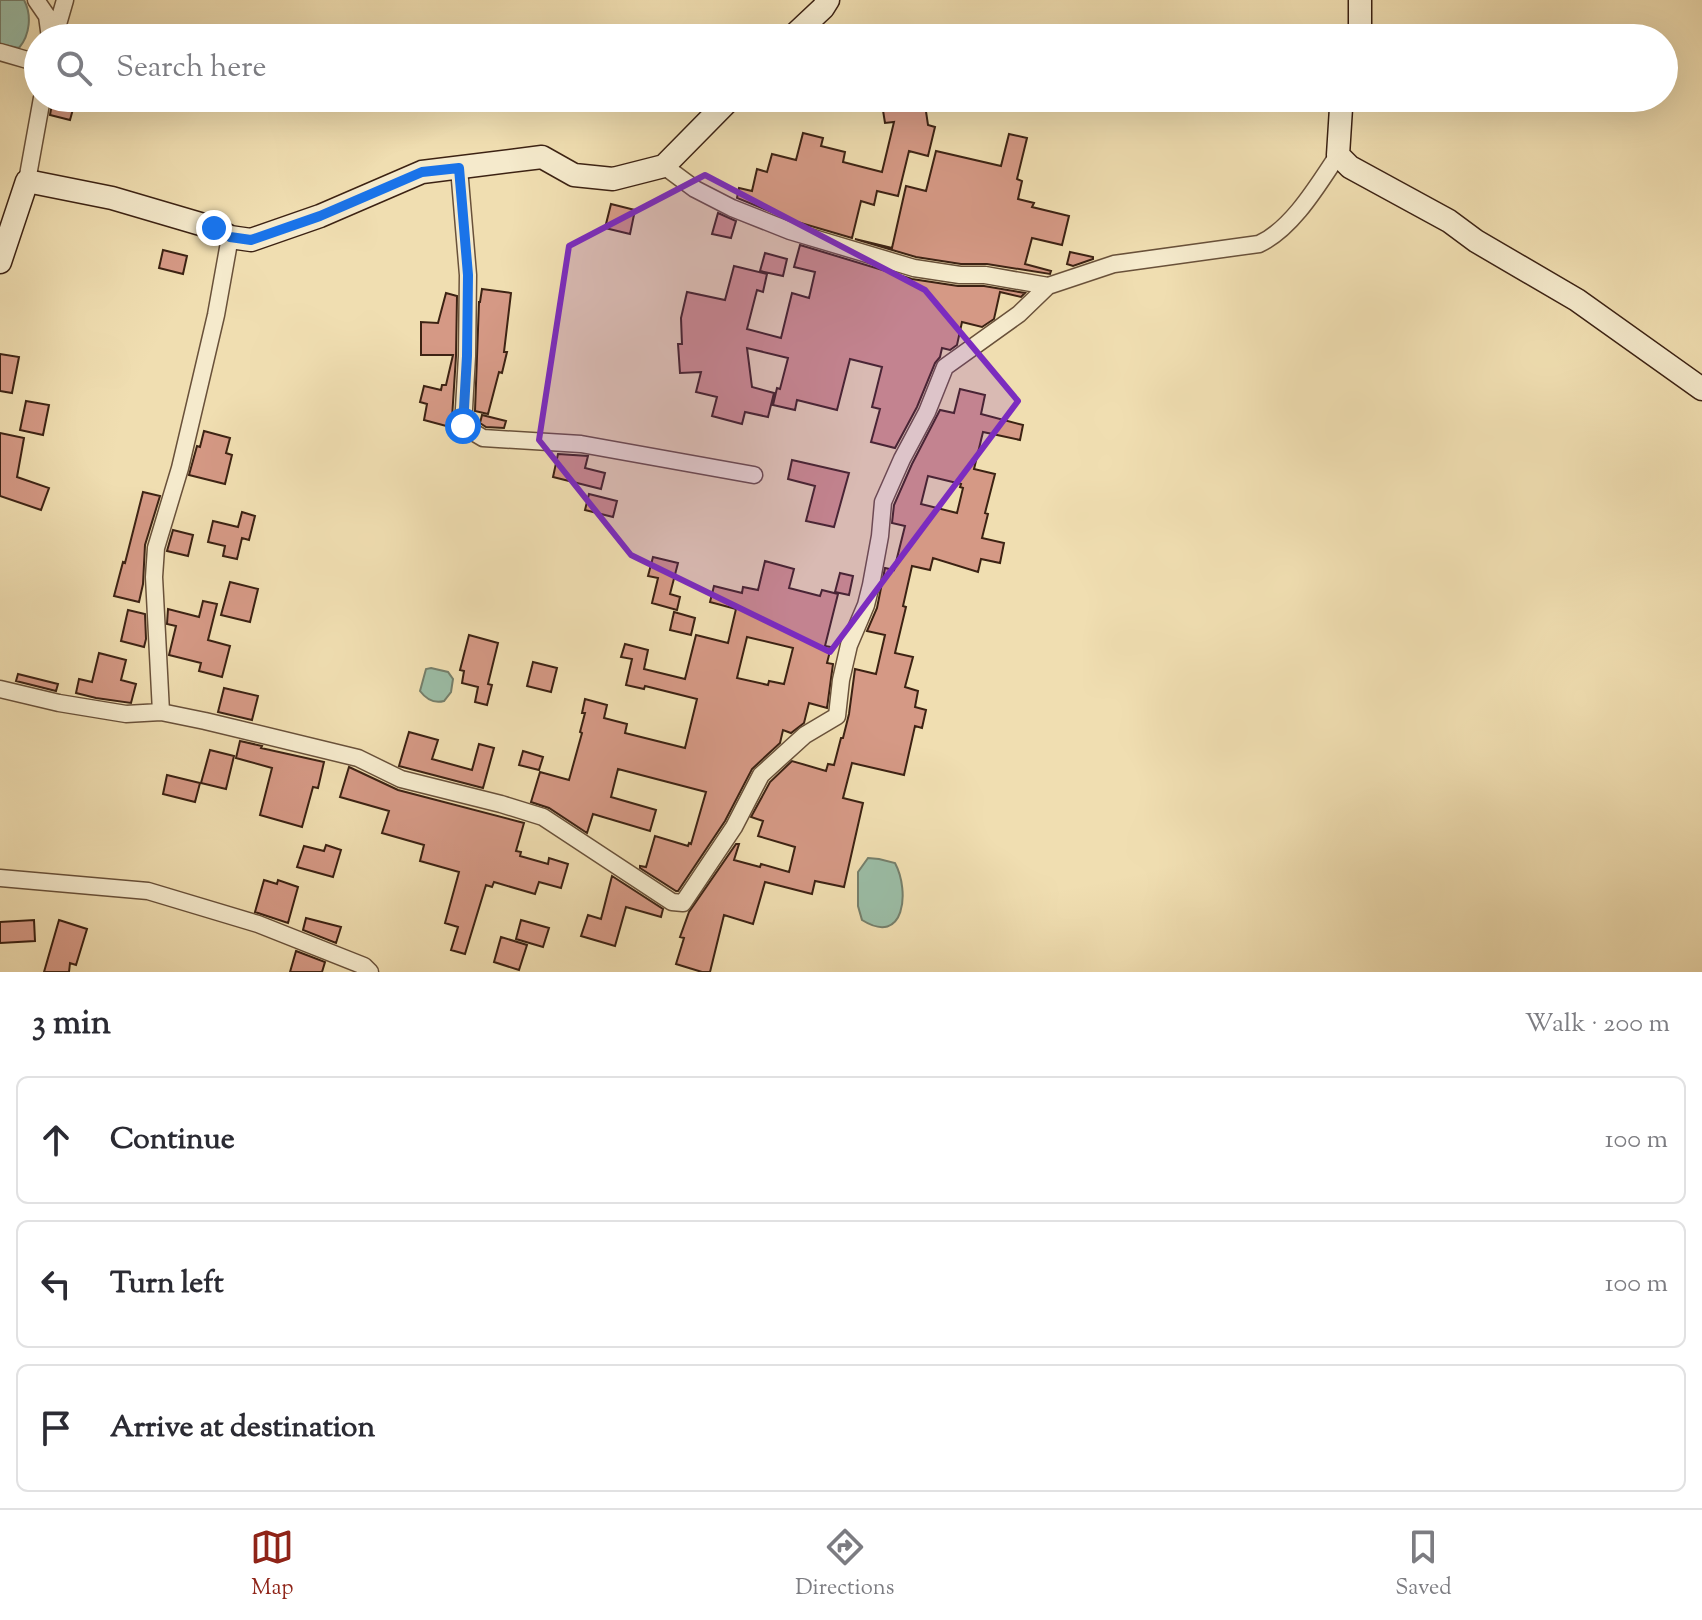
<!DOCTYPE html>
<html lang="en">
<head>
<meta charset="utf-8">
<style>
	:root { --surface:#fff; --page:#f2f2f3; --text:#2b2b33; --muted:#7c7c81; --line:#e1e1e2; --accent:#8f2418 }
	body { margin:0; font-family:"Sorts Mill Goudy",serif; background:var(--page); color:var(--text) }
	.stop { position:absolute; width:24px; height:24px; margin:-18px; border:6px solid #1a73e8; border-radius:50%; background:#fff }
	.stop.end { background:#1a73e8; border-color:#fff; box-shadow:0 2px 8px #0008 }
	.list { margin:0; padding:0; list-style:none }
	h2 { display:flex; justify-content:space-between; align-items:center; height:104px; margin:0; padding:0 32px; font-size:34px }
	h2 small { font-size:26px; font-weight:400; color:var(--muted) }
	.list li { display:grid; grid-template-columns:52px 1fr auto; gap:24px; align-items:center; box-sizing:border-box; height:128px; margin:0 16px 16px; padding:0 16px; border:2px solid var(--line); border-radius:12px }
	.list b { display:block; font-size:30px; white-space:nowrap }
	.list em { font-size:26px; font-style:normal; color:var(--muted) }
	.icon { flex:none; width:44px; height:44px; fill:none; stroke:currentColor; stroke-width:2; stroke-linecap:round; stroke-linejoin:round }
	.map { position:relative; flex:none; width:1702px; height:972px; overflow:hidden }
	.search { position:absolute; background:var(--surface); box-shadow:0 8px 32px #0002; left:24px; right:24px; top:24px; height:88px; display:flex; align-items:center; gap:20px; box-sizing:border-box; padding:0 28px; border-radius:44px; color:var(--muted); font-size:30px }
	.sheet { height:536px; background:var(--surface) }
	nav { display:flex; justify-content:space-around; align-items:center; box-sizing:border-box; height:112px; border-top:2px solid var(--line); background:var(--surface); font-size:22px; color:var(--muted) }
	nav a { display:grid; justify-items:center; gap:4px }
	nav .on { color:var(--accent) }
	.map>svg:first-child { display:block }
	.water { fill:#9bbda6; stroke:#757f6b; stroke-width:2 }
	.building { fill:#d59985; stroke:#3c2213; stroke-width:2; fill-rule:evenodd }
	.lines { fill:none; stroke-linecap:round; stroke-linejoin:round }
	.street-casing { stroke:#69513a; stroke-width:19 }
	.secondary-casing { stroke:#3c2213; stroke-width:25 }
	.street { stroke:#f5eacc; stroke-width:16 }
	.secondary { stroke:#f5eacc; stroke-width:22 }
	.route { stroke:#1a73e8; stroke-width:10 }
	.marked { fill:#7b2cbf; fill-opacity:0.2; stroke:#7b2cbf; stroke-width:6; stroke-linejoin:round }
</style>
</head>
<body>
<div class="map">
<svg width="1702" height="972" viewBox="0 0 1702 972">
	<rect width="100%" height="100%" fill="#f0deb1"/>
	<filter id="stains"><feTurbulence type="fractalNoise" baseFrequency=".0025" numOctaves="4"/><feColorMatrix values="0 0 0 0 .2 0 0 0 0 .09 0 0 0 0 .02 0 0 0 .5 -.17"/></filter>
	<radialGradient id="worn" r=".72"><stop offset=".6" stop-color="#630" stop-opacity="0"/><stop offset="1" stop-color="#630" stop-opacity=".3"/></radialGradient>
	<!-- water -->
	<path class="water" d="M 0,0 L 24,0 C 32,15 30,35 19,48 L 0,44 Z
		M 431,668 L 448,672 L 453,679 L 451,692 L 444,701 C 433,704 426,699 420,691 L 426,669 Z
		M 868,858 L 879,859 L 895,863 C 910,891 905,947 862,920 L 858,906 L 858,872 Z"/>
	<!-- building -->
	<path class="building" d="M 53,98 L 76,98 L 70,120 L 50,115 Z
		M 881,98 L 924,98 L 928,125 L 935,127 L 928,156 L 909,151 L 898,196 L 877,191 L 874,205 L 861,201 L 852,238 L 794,221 L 737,198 L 739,188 L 752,191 L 757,169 L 767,172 L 772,154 L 796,160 L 803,133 L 823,138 L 821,146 L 845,152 L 843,162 L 882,172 L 894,122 L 885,123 Z
		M 1009,134 L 1027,138 L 1017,179 L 1022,181 L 1018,199 L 1034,203 L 1032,207 L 1069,216 L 1062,245 L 1032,238 L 1025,264 L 1051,271 L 1050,274 L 987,264 L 961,264 L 916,257 L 855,239 L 892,248 L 906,186 L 926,191 L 936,151 L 1001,166 Z
		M 611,204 L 635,210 L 630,234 L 605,228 Z
		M 718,213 L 736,221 L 731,238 L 712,234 Z
		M 800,245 L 912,279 L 958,286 L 984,286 L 1025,293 L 1021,297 L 1000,292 L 994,319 L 982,327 L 962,322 L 957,345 L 950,350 L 942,348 L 940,357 L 935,363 L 917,407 L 895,448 L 871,442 L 880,409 L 872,407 L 882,367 L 850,359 L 837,410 L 797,400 L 795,410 L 773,405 L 777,388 L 780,389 L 788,358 L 747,348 L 752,387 L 774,393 L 768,417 L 745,412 L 742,424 L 712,416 L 717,397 L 696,392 L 701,372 L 680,373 L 678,344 L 682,344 L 681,318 L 687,292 L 725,300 L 734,266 L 767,274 L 763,292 L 757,290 L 747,329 L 781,338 L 792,293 L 809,298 L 815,272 L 794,267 Z
		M 163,250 L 187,256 L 183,274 L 159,268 Z
		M 1070,252 L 1093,257 L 1093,259 L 1073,266 L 1067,264 Z
		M 765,253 L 787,259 L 783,276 L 760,271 Z
		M 482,289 L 511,293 L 504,352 L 507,352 L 502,373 L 499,372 L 488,414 L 475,411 L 479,302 L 480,302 Z
		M 446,293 L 457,296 L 456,356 L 452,418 L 450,427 L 424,420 L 427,404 L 420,402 L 424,386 L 441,390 L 442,385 L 446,385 L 453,355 L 421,355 L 421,322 L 438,323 Z
		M 0,354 L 19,357 L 12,393 L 0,391 Z
		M 960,389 L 985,395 L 981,414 L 1023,425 L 1020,440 L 983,432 L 974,469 L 995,474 L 985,513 L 988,514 L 982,538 L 1004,543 L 1000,563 L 981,559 L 978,572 L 933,558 L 930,570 L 912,566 L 903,606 L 906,607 L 895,653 L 913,657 L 905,687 L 918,691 L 915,707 L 926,710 L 922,728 L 915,726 L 904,775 L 852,763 L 843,798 L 863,803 L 844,887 L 815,881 L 812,894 L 765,882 L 753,924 L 724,915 L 710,972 L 702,972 L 676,964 L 684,938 L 680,937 L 689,912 L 736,844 L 739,844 L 734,860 L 760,867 L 761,864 L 789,872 L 795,847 L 758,836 L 763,821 L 751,817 L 770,782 L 792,761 L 826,771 L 828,764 L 834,765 L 841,738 L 843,738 L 849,714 L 855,669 L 876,674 L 885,635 L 867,631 L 877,608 L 885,568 L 894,570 L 905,526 L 892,523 L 894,505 L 912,464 L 940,410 L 954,413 ZM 928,476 L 961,484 L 960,487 L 963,488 L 957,513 L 921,504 Z
		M 26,401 L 49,405 L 43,435 L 20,430 Z
		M 482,415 L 506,421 L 504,428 L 486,427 L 480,423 Z
		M 204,431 L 230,438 L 226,453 L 232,455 L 225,484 L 189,475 L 197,446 L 200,447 Z
		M 0,433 L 24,438 L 17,477 L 49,488 L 41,510 L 0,496 Z
		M 558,454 L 588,456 L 585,468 L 605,473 L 601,489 L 553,477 Z
		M 792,460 L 849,473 L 834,527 L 806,521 L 815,486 L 788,479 Z
		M 143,492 L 160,496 L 145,545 L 143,584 L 139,602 L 114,596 L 123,562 L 125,563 Z
		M 589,494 L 617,501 L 613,517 L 585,510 Z
		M 242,512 L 255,516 L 249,540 L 242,538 L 237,559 L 223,556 L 225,546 L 208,542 L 213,521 L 238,527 Z
		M 173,530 L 193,535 L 188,556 L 167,551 Z
		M 653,557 L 678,563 L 670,594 L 680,597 L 677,610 L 652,603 L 658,578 L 648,576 Z
		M 765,561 L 794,569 L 789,588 L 820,596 L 822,590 L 838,594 L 825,646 L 831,647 L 827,663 L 833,664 L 827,708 L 809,703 L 804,723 L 791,733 L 783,730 L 780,743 L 752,769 L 725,821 L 678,891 L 676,891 L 640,868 L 640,866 L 646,867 L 655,836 L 688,846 L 689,843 L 691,844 L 706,792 L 618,769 L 611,797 L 656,810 L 650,831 L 593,814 L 587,833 L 549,808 L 531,802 L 540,772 L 569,780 L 582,733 L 580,732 L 585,713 L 582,713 L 585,699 L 607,705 L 604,718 L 627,724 L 625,733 L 685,748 L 697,699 L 645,686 L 644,689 L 626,685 L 632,659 L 621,657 L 625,644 L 648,650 L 644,669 L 685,679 L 696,635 L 728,643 L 736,609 L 710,602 L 714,586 L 742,593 L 743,587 L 758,590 ZM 747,637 L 793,648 L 784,684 L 769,681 L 768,685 L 737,678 Z
		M 840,573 L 853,576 L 849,595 L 835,592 Z
		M 230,582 L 258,589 L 250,622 L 221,615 Z
		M 203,601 L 217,604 L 208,640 L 230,646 L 222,677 L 199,671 L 201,663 L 169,655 L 176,626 L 167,624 L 168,609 L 199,617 Z
		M 128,610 L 145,614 L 146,639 L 144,647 L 121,641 Z
		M 674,612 L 695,618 L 691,635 L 670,630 Z
		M 469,635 L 498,643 L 488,684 L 492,685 L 487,705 L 475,702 L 478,687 L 462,683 L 464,671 L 460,670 Z
		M 99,653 L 126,660 L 121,680 L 136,684 L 131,703 L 96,698 L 76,693 L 79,679 L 92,682 Z
		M 533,662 L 557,668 L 551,692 L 527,686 Z
		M 18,674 L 58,684 L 56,691 L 16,681 Z
		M 224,688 L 258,696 L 252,720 L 218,712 Z
		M 409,732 L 438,740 L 432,759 L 472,770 L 479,744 L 494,748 L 483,788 L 399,766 Z
		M 240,741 L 262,746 L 261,748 L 324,762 L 318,788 L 313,787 L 302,827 L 260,815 L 272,768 L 236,758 Z
		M 210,750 L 234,756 L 226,789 L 201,783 Z
		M 523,751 L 543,757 L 539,770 L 519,765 Z
		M 349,767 L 398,790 L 524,823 L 516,851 L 521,852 L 520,856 L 548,864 L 549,858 L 568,864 L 561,888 L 539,882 L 535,894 L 494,882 L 492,887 L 486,885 L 465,954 L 451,950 L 458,927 L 445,923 L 459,872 L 420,861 L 424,845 L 382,833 L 389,811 L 340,797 Z
		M 167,775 L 200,783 L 195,802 L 163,794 Z
		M 326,845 L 341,850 L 333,877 L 297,867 L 304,846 L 324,851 Z
		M 612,876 L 663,909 L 661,917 L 626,907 L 615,946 L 581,936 L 588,915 L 601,919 Z
		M 264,880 L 277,884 L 278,880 L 298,887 L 288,923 L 255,912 Z
		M 306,918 L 341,927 L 336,943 L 303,930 Z
		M 34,920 L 35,941 L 0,943 L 0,922 Z
		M 59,920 L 87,929 L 76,965 L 70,963 L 69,972 L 44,972 Z
		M 521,920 L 549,928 L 543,947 L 516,939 Z
		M 501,937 L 527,945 L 519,970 L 494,962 Z
		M 296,951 L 325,962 L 322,972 L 290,972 Z"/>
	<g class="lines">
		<!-- street casing -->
		<g class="street-casing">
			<path id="street" d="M 36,0 L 47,16 L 50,38
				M 54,38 L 65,0
				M 0,52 L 31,61 L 38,68
				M 664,166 L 695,189 L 732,208 L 790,231 L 914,268 L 960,275 L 985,275 L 1048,286 L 1114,264 L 1259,244 C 1292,229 1318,185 1338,155
				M 459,168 L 468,275 L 467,356 L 463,426 L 483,438 L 581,444 L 754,475
				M 27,181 L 42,98
				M 0,689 L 59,703 L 126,714 L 161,712 L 205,721 L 358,758 L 401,779 L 501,804 L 543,817 L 672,902 L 683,903 L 734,827 L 761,775 L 805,735 L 837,716 L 841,680 L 849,645 L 866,605 L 871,585 L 880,536 L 883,502 L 902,459 L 927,412 L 945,367 L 1019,314 L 1048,286
				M 161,712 L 154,577 L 156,548 L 180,468 L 201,379 L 216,315 L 230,237
				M 0,878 L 148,891 L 258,924 L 364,966 L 370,972"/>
		</g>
		<!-- secondary casing -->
		<g class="secondary-casing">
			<path id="secondary" d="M 791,38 L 823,8 L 828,0
				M 1358,38 L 1360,25 L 1360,0
				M 1343,98 L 1341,108 L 1338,155 L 1350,167 L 1449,221 L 1476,241 L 1577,300 L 1702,389
				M 0,262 L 27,181 L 112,198 L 214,228 L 230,237 L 251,240 L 320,216 L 422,172 L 542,157 L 574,175 L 613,179 L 664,166 L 731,98"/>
		</g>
		<!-- street -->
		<use href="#street" class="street"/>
		<!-- secondary -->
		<use href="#secondary" class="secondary"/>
	</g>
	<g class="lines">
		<!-- route -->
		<path class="route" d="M 214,228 L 230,237 L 251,240 L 320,216 L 422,172 L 459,168 L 468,275 L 467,356 L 463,426"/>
	</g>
	<!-- marked area -->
	<path class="marked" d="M 705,175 L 925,290 L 1018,401 L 830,652 L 631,555 L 539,440 L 569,246 Z"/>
	<rect width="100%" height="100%" filter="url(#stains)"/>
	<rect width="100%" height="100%" fill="url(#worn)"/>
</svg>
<div class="stop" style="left:463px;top:426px"></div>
<div class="stop end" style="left:214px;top:228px"></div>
<div class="search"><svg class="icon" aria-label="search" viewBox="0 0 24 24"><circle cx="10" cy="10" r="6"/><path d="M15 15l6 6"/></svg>Search here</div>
</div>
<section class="sheet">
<h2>3 min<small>Walk · 200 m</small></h2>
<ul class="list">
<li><svg class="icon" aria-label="ahead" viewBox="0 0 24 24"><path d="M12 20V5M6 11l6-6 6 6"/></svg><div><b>Continue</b></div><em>100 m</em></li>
<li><svg class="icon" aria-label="left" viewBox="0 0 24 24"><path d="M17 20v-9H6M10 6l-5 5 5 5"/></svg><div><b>Turn left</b></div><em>100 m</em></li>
<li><svg class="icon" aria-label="arrive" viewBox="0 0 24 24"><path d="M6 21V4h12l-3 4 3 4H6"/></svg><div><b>Arrive at destination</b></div></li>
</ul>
</section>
<nav>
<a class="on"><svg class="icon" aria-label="map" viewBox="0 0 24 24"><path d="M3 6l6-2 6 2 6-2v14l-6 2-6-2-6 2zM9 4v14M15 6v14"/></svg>Map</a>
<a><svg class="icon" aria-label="directions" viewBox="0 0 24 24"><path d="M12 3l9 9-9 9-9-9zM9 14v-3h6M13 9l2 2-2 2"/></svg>Directions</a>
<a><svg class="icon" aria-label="saved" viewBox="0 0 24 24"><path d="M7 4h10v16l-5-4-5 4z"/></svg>Saved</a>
</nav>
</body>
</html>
